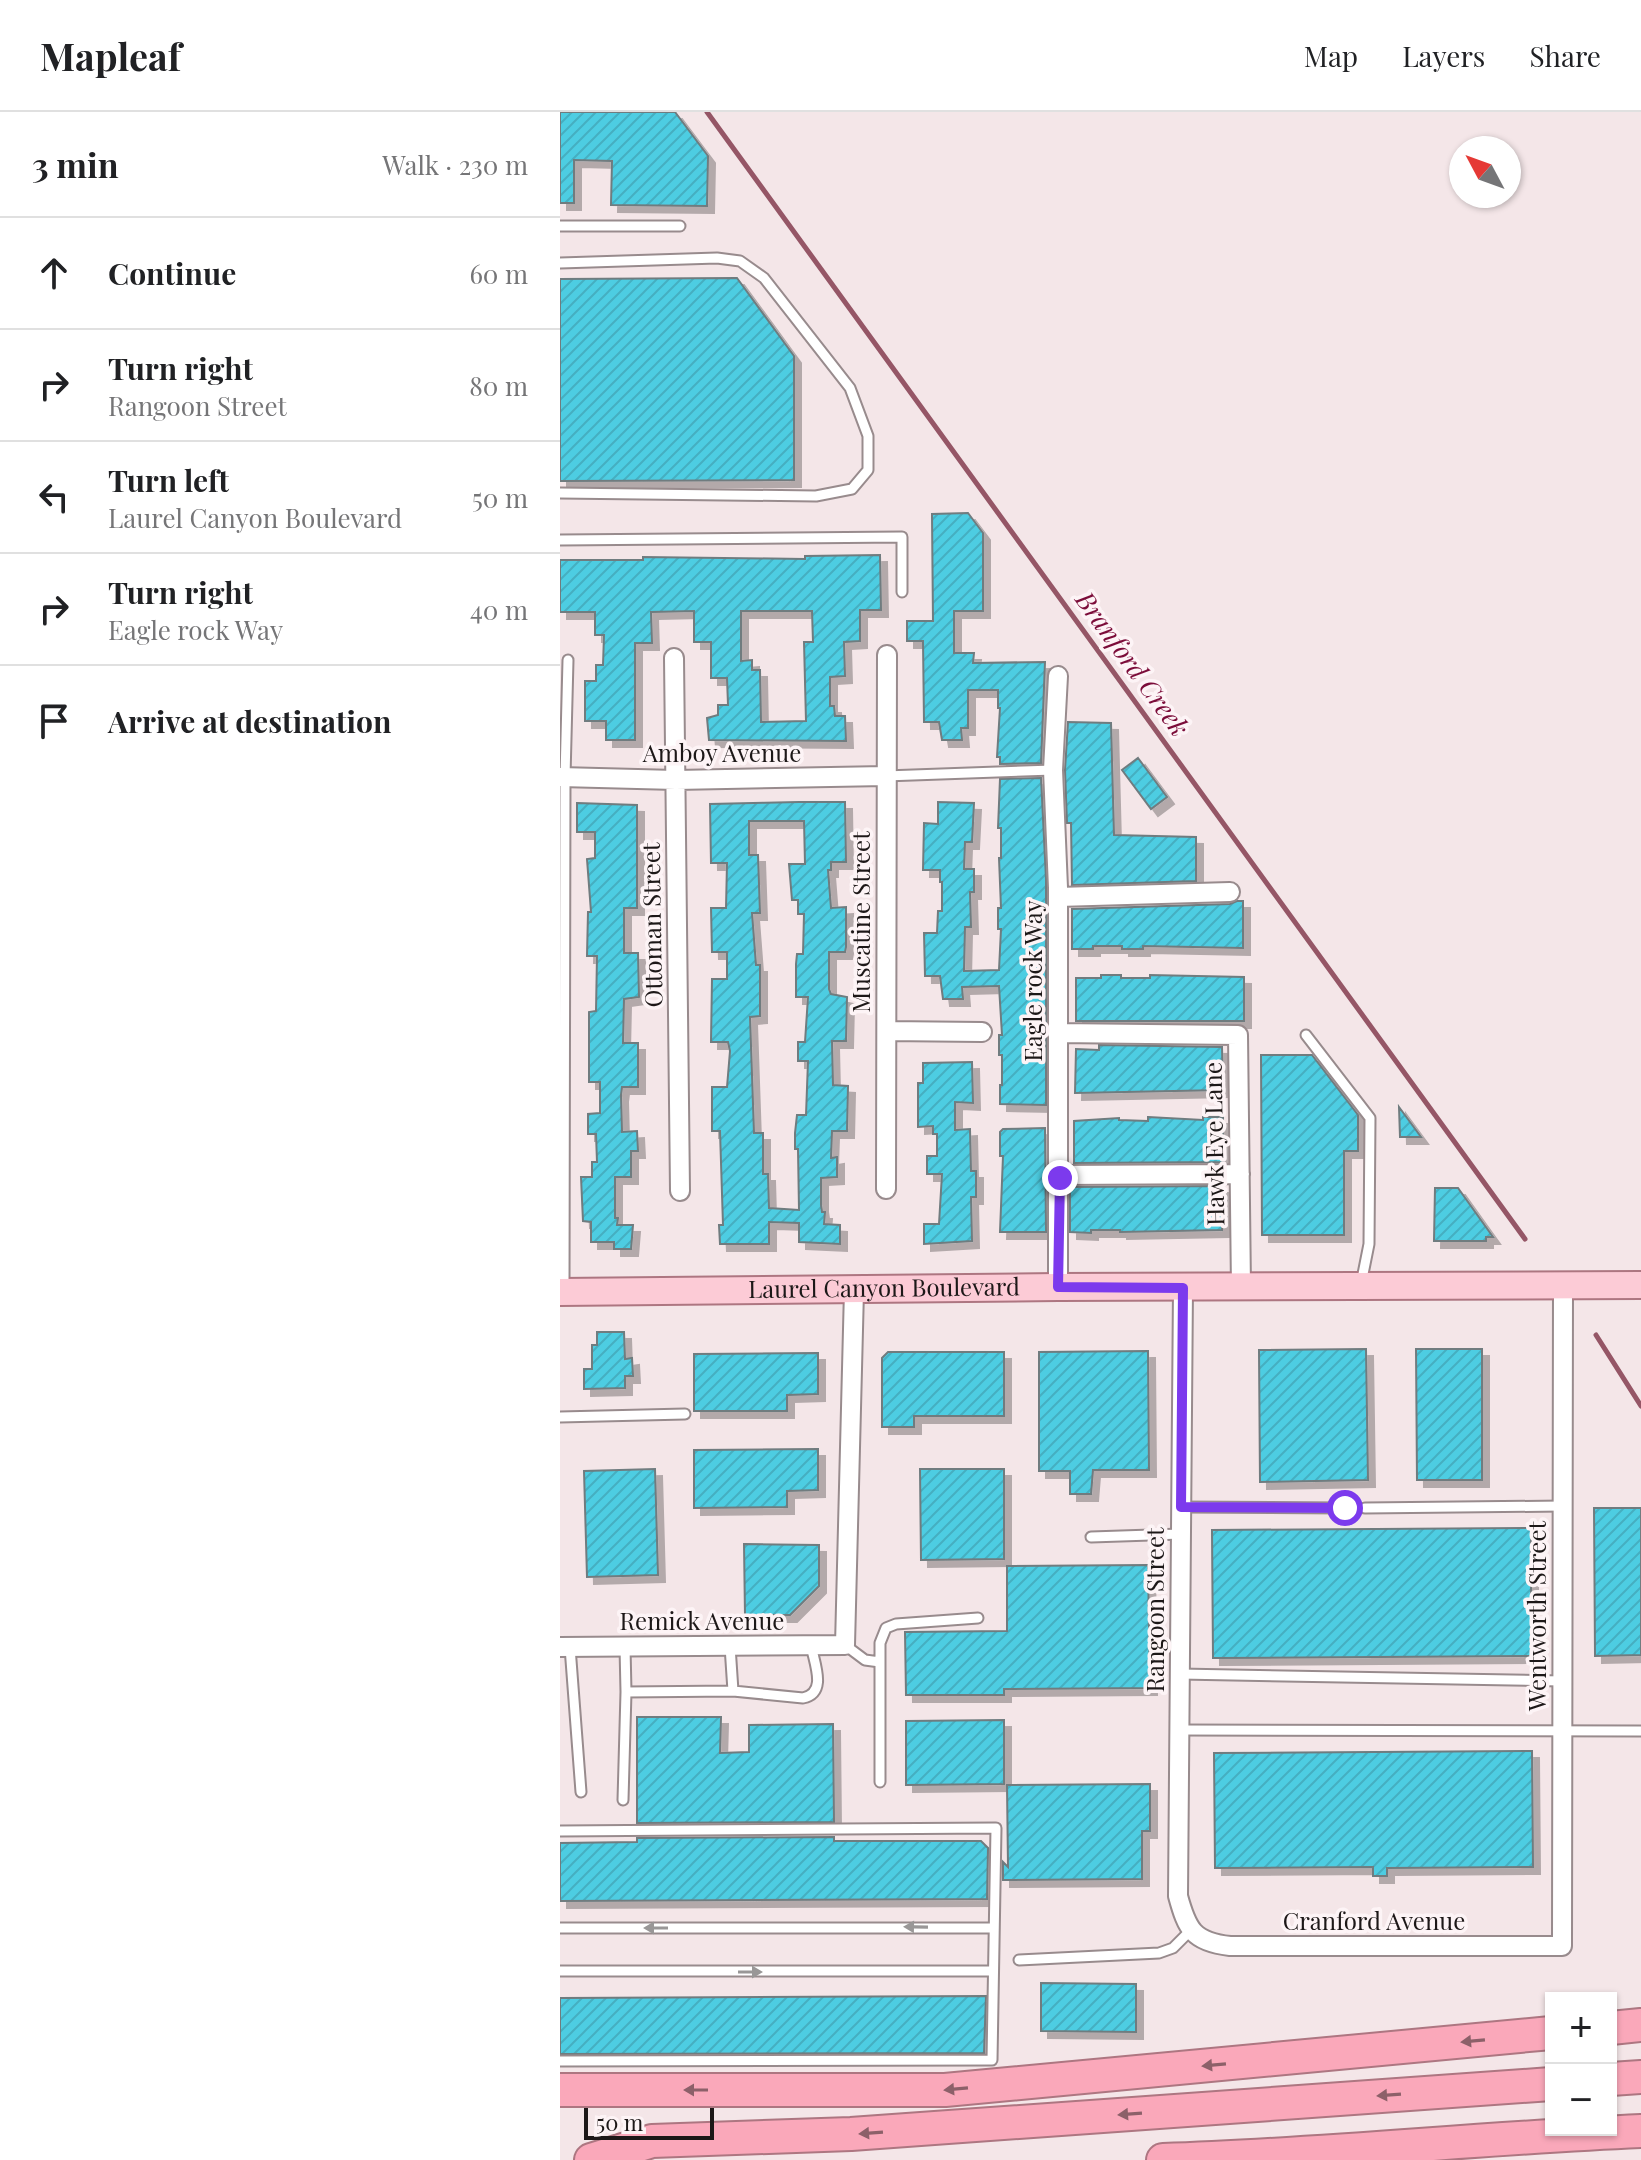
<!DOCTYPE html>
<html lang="en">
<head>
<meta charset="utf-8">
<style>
	:root { --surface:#fff; --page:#f6f6f6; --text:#202124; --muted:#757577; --line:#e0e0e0 }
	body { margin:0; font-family:"Playfair Display",serif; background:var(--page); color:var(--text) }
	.controls { position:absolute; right:24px; bottom:24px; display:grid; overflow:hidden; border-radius:0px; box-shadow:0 2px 6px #0004 }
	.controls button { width:72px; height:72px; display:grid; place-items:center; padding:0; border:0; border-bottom:2px solid var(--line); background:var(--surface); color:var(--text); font:40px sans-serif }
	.compass { position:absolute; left:889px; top:24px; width:72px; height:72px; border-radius:50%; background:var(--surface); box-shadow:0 2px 6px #0004; rotate:311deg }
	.scale { position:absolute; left:24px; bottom:20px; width:130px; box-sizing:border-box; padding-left:8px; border:4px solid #1d1818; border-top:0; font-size:22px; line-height:28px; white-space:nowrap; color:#1d1818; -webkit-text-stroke:6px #fdf4f6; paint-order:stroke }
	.stop { position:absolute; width:24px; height:24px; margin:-18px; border:6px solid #7c3aed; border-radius:50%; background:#fff }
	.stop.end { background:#7c3aed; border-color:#fff; box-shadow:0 2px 8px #0008 }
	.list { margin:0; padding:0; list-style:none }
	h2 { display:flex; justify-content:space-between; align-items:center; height:104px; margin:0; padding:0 32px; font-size:34px }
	h2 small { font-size:26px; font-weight:400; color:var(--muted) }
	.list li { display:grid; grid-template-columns:52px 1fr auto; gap:24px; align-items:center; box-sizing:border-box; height:112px; padding:0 32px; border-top:2px solid var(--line) }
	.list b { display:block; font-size:30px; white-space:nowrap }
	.list p { margin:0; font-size:26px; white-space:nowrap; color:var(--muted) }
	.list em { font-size:26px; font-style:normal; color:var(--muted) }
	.icon { flex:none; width:44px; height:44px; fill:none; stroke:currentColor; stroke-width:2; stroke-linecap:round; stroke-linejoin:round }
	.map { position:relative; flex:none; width:1081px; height:2048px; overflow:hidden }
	header { display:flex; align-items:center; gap:48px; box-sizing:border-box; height:112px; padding:0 40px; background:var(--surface); border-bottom:2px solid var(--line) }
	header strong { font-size:38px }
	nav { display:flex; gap:44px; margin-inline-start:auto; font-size:28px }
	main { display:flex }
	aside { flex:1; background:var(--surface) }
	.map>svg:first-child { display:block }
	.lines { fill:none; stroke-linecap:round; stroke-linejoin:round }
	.stream { stroke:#955666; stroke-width:5 }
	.building { fill:url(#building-hatch); stroke:#6f7c7f; stroke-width:2; fill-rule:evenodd; filter:url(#shadow) }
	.lane-casing { stroke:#988b8d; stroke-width:13 }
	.street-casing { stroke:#988b8d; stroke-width:22 }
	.primary-casing { stroke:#ad7681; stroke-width:30 }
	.highway-casing { stroke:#ad7681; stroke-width:36 }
	.lane { stroke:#fff; stroke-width:9 }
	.street { stroke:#fff; stroke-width:18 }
	.primary { stroke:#fccbd6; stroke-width:26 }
	.highway { stroke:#faa8ba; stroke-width:32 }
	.oneway { fill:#999797 }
	.oneway2 { fill:#8c6069 }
	.route { stroke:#7c3aed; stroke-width:10 }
	.labels { text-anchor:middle; stroke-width:7; stroke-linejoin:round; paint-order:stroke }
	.street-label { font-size:24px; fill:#1d1818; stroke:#fdf4f6 }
	.water-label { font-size:26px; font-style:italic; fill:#7b0c39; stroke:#fdf4f6 }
</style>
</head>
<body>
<header>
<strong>Mapleaf</strong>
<nav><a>Map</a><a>Layers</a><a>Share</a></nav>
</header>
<main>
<aside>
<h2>3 min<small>Walk · 230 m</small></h2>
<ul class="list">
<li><svg class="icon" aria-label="ahead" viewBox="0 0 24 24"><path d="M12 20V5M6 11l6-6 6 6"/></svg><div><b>Continue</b></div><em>60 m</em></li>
<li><svg class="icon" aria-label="right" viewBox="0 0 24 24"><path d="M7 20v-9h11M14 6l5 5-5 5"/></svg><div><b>Turn right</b><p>Rangoon Street</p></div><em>80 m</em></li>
<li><svg class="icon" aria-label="left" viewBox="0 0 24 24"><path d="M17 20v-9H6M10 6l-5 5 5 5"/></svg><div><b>Turn left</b><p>Laurel Canyon Boulevard</p></div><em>50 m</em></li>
<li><svg class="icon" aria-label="right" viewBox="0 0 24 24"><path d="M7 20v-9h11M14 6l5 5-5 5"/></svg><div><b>Turn right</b><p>Eagle rock Way</p></div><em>40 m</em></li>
<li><svg class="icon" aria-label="arrive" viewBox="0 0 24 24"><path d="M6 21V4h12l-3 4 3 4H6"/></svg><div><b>Arrive at destination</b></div></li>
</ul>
</aside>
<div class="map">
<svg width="1081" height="2048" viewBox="0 0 1081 2048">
	<defs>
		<pattern id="building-hatch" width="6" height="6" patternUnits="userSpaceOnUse" patternTransform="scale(2)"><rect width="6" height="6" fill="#4ecde2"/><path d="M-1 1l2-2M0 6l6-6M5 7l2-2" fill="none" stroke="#44afc1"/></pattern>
		<filter id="shadow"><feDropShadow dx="7" dy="7" stdDeviation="0" flood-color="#0004"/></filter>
	</defs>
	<rect width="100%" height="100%" fill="#f4e6e8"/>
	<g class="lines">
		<!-- stream -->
		<path class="stream" d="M 147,0 L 965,1127
			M 1036,1223 L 1081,1294"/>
	</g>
	<!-- building -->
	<path class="building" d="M 0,0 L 115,0 L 148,44 L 147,94 L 51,93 L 52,49 L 14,48 L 14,91 L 0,91 Z
		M 177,166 L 234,244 L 234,368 L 0,369 L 0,167 Z
		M 408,401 L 423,421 L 423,499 L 394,499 L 394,541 L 414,541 L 413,551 L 485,550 L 481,651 L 440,652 L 440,645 L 437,645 L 440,596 L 438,596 L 438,578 L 408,578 L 408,616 L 401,616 L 402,628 L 382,628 L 379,610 L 364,610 L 363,529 L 347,529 L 347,509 L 373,509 L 372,402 Z
		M 320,443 L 321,498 L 300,498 L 300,529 L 284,530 L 285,564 L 270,565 L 270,594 L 274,594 L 275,604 L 285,604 L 286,629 L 149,628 L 147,606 L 158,603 L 158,593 L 168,593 L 167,566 L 151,566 L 151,530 L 134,530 L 134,499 L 91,500 L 92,531 L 75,531 L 75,628 L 46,628 L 46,609 L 25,609 L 25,569 L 36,569 L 36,553 L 43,553 L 44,523 L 35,523 L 35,500 L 0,500 L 0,448 L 83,448 L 83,445 L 245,447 L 245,444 ZM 181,499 L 252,499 L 253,530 L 244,530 L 246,609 L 201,610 L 200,558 L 192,558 L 192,548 L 181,549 Z
		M 508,610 L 551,611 L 554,723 L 636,725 L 636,769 L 512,773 L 511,711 L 507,711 L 505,658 Z
		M 578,646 L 607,685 L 591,697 L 562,658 Z
		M 481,666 L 486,767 L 486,993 L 440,992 L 440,973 L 442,973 L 442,943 L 439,943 L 439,923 L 442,923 L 439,874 L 402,875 L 403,887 L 383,887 L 380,864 L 365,864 L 364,821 L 377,821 L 378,799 L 382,799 L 382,770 L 380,770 L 380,758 L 363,758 L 364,711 L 378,712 L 378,690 L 414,691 L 412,730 L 405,730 L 404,757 L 414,757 L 414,780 L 410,780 L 411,815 L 405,815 L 404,859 L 439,858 L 441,817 L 438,817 L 438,796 L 441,796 L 439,746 L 441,746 L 441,716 L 438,716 L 440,667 Z
		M 239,690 L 285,690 L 286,750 L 271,750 L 271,758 L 268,758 L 271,796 L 286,795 L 286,835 L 285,840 L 269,840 L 269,877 L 271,882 L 287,885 L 286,929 L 272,929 L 273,973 L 288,974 L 287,1019 L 272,1019 L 271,1046 L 277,1045 L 277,1065 L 261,1066 L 261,1093 L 262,1100 L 265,1100 L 264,1112 L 280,1113 L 280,1132 L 239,1130 L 239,1111 L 209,1110 L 209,1132 L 160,1132 L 159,1113 L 163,1113 L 160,1019 L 152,1019 L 152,975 L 167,975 L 170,939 L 168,930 L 151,930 L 152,867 L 167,867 L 167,840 L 152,840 L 151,796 L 166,796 L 167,751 L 151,751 L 150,692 ZM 189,709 L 244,709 L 245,752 L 229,752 L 232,788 L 238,788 L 238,802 L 244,802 L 243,842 L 237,842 L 236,852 L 236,885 L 248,885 L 245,930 L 238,930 L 238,949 L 248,949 L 246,1003 L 237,1003 L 235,1021 L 235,1037 L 238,1037 L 239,1098 L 209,1096 L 208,1062 L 203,1062 L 203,1021 L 194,1021 L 190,905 L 200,904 L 200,853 L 196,853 L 192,801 L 200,801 L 198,743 L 189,743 Z
		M 17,691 L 77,693 L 77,796 L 64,796 L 64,841 L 78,841 L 79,885 L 64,887 L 63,931 L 78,931 L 78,975 L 62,975 L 61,983 L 62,1020 L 77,1019 L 78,1039 L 71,1039 L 71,1065 L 55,1065 L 55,1106 L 58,1106 L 57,1113 L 73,1113 L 71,1137 L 54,1137 L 54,1130 L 31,1130 L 31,1110 L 23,1109 L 21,1065 L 32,1065 L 32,1050 L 37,1050 L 36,1022 L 28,1022 L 28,1002 L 40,1001 L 40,970 L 29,970 L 29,900 L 36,899 L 37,844 L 27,844 L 28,800 L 31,800 L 27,747 L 35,746 L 35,720 L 17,720 Z
		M 677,789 L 683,789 L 683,836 L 583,834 L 583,837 L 562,837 L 562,834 L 533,834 L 533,837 L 512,837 L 512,797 L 670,792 Z
		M 541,863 L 561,863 L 561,866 L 590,866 L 590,863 L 684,865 L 684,909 L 516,909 L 516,866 L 541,866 Z
		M 539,933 L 662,935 L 663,978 L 515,981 L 516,937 L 539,938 Z
		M 701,943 L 752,943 L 798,1003 L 798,1039 L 784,1039 L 784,1123 L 702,1123 Z
		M 412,950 L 413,991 L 395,990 L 395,1018 L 410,1017 L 411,1059 L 416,1059 L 416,1085 L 411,1085 L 412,1129 L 364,1132 L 364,1112 L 379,1112 L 382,1062 L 367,1062 L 367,1044 L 377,1044 L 377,1022 L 373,1022 L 373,1014 L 358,1015 L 358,971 L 363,971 L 363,951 Z
		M 839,995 L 861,1025 L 840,1025 Z
		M 588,1005 L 643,1008 L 643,1005 L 663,1005 L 663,1050 L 514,1051 L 514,1009 L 559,1006 L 559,1008 L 588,1009 Z
		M 485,1016 L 486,1120 L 440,1120 L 443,1044 L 440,1044 L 440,1020 L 443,1017 Z
		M 662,1074 L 662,1118 L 560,1120 L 560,1118 L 531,1118 L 531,1121 L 510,1120 L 510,1075 Z
		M 875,1076 L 898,1076 L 933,1125 L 926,1125 L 926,1129 L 874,1129 Z
		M 37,1220 L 64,1220 L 65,1247 L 72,1246 L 73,1264 L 65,1264 L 65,1276 L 24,1277 L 24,1257 L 32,1257 L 32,1233 L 37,1233 Z
		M 806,1237 L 808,1368 L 700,1370 L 699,1238 Z
		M 856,1237 L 922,1237 L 922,1368 L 857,1368 Z
		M 588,1239 L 589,1358 L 533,1358 L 531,1382 L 510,1382 L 510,1359 L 479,1359 L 479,1240 Z
		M 328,1240 L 444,1240 L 444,1304 L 354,1304 L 354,1315 L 322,1315 L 322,1246 Z
		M 258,1241 L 258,1282 L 227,1283 L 227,1299 L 134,1299 L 134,1242 Z
		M 258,1337 L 258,1378 L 227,1379 L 227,1395 L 134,1396 L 134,1338 Z
		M 95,1357 L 98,1463 L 27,1465 L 24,1359 Z
		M 360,1357 L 444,1357 L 444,1447 L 361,1448 Z
		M 1034,1396 L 1081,1396 L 1081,1543 L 1035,1544 Z
		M 971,1416 L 971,1544 L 653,1546 L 652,1418 Z
		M 184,1432 L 259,1433 L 259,1474 L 230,1503 L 185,1503 Z
		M 588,1453 L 590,1576 L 444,1577 L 444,1583 L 346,1583 L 345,1520 L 447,1519 L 447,1454 Z
		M 77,1605 L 161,1605 L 160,1641 L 189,1640 L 189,1613 L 273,1612 L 274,1710 L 77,1711 Z
		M 444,1608 L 444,1672 L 346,1673 L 346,1609 Z
		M 972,1639 L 973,1755 L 827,1756 L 827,1764 L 813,1764 L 813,1755 L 655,1756 L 654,1641 Z
		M 590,1672 L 590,1719 L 582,1719 L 582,1767 L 443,1768 L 443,1750 L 448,1755 L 447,1673 Z
		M 274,1725 L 274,1729 L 421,1729 L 428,1736 L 427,1787 L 0,1789 L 0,1731 L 77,1730 L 77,1726 Z
		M 481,1871 L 576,1872 L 576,1920 L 481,1919 Z
		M 426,1884 L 424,1941 L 0,1942 L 0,1886 Z"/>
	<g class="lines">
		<!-- lane casing -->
		<g class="lane-casing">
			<path id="lane" d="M 0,114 L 120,114
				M 0,151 L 157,146 L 180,149 L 204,166 L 290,276 L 308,324 L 308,358 L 292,377 L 256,384 L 0,381
				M 0,428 L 342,425 L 342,480
				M 325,664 L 493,658
				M 746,923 L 810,1006 L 809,1132 L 801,1172
				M 4,1177 L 5,665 L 8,548
				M 0,1305 L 125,1302
				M 621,1395 L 785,1396
				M 805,1396 L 1003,1394
				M 531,1425 L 621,1422
				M 285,1533 L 305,1548 L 320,1550
				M 170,1534 L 173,1579
				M 10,1535 L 21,1680
				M 65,1535 L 66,1580 L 173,1579 L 243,1586 C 268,1581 254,1551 251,1533
				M 620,1562 L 1002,1569
				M 619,1618 L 1081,1619
				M 320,1670 L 320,1531 L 326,1516 L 336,1512 L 418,1506
				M 63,1688 L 66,1580
				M 0,1719 L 436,1716 L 432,1948 L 0,1949
				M 0,1816 L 434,1816
				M 459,1848 L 599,1841 L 613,1836 L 630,1819
				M 0,1859 L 433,1859"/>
		</g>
		<!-- street casing -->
		<g class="street-casing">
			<path id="street" d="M 114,546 L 120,1079
				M 498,564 L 493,658 L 498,776 L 498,1175
				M 0,665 L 116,668 L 325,664
				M 498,785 L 670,780
				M 327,919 L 422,920
				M 497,921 L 678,923 L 681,1176
				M 499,1063 L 680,1062
				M 326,1077 L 327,543
				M 623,1176 L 618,1784 C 627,1817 633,1830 670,1834 L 1002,1834 L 1003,1174
				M 0,1535 L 285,1533 L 294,1178"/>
		</g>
		<!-- primary casing -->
		<g class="primary-casing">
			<g id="primary">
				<path id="s1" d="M 0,1180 L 498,1175 L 1081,1173"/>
			</g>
		</g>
		<!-- highway casing -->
		<g class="highway-casing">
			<path id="highway" d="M 1051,1916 L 1081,1913
				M 1051,1967 L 1081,1965
				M 0,1978 L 385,1978 L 991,1921
				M 31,2048 L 92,2029 L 291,2022 L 991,1972
				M 603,2048 C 763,2043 921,2026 1081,2019"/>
		</g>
		<!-- lane -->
		<use href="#lane" class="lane"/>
		<!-- street -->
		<use href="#street" class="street"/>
		<!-- primary -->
		<use href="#primary" class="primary"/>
		<!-- highway -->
		<use href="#highway" class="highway"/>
	</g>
	<!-- one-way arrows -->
	<defs><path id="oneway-solid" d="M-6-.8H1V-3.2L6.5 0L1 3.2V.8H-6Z" transform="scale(2)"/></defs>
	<g class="oneway">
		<use href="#oneway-solid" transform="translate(356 1815) rotate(-179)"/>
		<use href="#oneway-solid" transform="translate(96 1816) rotate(180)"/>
		<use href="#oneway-solid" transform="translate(190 1860)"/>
	</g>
	<g class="oneway2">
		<use href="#oneway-solid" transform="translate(913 1929) rotate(175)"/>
		<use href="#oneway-solid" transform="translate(654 1953) rotate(175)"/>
		<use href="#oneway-solid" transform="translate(396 1977) rotate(175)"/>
		<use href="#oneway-solid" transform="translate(136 1978) rotate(180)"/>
		<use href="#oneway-solid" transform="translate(829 1983) rotate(176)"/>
		<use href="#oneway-solid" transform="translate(570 2002) rotate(176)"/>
		<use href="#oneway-solid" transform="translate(311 2021) rotate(176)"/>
	</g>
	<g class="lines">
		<!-- route -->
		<path class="route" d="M 500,1066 L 498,1175 L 623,1176 L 621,1395 L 785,1396"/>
	</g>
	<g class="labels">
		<!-- street labels -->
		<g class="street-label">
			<text x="162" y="650">Amboy Avenue</text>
			<text transform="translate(302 810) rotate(-90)" y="8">Muscatine Street</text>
			<text transform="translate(93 813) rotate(-91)" y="8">Ottoman Street</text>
			<text transform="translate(474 869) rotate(-90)" y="8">Eagle rock Way</text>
			<text transform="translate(655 1032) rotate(-91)" y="8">Hawk Eye Lane</text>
			<text dy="8" stroke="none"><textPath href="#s1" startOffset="324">Laurel Canyon Boulevard</textPath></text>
			<text transform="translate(596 1498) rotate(-90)" y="8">Rangoon Street</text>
			<text transform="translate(978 1504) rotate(-90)" y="8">Wentworth Street</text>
			<text x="142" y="1518">Remick Avenue</text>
			<text x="814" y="1818">Cranford Avenue</text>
		</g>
		<!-- water labels -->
		<g class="water-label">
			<text transform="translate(572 552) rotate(54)" y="9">Branford Creek</text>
		</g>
	</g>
</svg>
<div class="controls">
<button>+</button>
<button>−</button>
</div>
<svg class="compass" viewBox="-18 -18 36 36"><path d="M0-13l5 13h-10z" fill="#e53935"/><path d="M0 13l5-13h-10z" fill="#757577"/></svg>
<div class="scale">50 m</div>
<div class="stop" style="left:785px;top:1396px"></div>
<div class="stop end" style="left:500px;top:1066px"></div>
</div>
</main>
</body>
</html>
